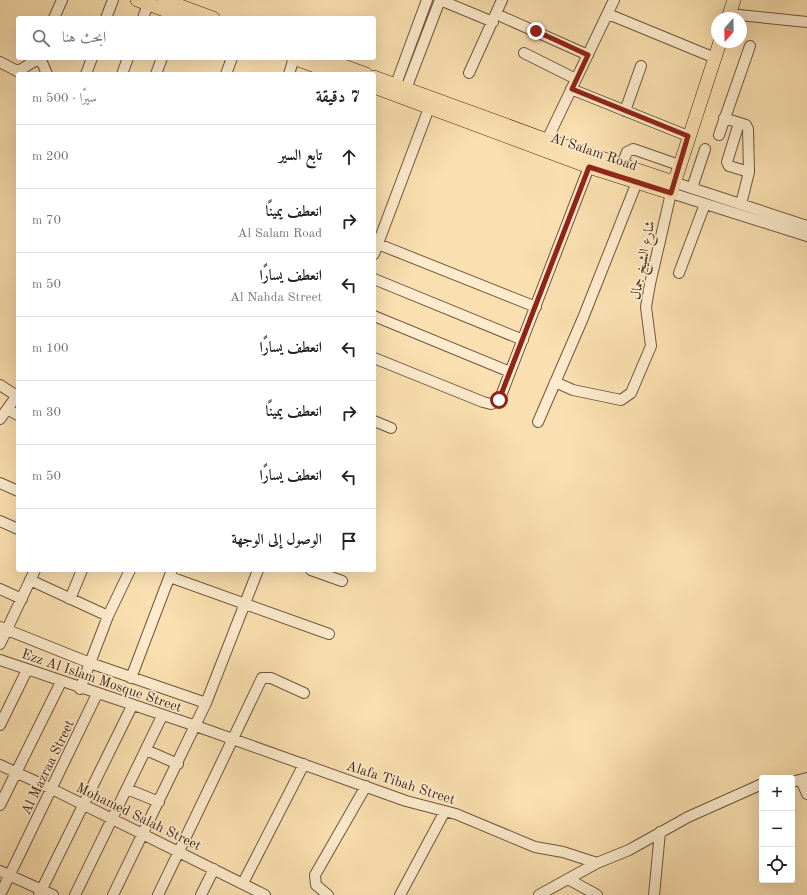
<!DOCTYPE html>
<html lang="ar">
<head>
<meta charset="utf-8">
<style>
	:root { --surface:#fff; --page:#f2f2f2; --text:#222; --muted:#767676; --line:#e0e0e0 }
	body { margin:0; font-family:"Old Standard TT",Amiri,serif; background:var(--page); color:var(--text); direction:rtl }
	.controls { position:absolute; right:12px; bottom:12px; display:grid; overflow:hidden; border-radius:4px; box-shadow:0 4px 16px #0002 }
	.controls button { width:36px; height:36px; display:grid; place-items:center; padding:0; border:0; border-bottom:1px solid var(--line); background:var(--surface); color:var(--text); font:20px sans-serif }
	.compass { position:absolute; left:711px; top:12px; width:36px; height:36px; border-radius:50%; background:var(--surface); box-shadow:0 4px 16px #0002; rotate:200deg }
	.stop { position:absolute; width:12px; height:12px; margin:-9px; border:3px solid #8f2418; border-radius:50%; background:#fff }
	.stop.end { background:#8f2418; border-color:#fff; box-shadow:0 1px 4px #0008 }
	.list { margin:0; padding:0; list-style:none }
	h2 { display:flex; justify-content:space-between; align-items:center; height:52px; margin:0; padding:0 16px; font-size:17px }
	h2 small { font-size:13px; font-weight:400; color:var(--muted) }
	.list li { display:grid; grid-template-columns:26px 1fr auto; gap:12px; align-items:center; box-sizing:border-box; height:64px; padding:0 16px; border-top:1px solid var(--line) }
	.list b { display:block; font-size:15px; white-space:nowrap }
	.list p { margin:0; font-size:13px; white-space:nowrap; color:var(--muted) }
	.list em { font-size:13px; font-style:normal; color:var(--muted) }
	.icon { flex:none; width:22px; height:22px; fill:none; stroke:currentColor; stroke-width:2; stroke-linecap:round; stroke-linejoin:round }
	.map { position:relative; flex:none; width:807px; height:895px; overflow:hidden; direction:ltr }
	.search { position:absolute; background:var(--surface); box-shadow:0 4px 16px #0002; left:16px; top:16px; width:360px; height:44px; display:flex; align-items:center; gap:10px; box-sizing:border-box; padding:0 14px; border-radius:4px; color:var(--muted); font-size:15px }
	.panel { position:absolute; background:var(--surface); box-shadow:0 4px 16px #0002; left:16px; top:72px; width:360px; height:500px; border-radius:4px; direction:rtl }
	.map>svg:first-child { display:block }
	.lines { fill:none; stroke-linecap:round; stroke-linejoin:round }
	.minor-casing { stroke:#71543f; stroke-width:12 }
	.major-casing { stroke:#432519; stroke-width:14 }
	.minor { stroke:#fcebcc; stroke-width:10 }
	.major { stroke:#fae0b0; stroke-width:13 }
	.route { stroke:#8f2418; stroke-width:5 }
	.labels { text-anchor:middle; stroke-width:3.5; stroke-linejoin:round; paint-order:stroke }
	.street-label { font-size:14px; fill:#432519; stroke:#fcebcc }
</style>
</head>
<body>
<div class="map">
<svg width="807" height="895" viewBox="0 0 807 895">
	<rect width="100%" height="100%" fill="#fae0b0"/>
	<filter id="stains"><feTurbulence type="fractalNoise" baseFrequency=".005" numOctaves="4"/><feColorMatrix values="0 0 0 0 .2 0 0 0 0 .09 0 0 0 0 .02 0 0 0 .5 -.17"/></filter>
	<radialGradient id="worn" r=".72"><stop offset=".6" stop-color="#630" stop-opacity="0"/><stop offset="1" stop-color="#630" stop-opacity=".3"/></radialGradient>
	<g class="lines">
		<!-- minor casing -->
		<g class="minor-casing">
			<path id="minor" d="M 440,0 L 493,22
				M 496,14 L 588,55
				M 608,14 L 715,58
				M 729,14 L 807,22
				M 54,18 L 62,0
				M 106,18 L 113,0
				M 143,18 L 148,4
				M 524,53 L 576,79
				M 40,58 L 47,74
				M 0,62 L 17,71 C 26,69 29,61 40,60
				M 469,73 L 502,0
				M 86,74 L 92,58
				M 122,74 L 128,58
				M 156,74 L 162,58
				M 226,74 L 232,58
				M 289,74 L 294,58
				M 571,89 L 688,136
				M 393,92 L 427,0
				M 404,94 L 440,0
				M 625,111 L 641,66
				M 724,118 L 746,125 L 748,129 L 749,172 L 741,204
				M 739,123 L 727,162 L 729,166 L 749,172
				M 719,135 L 750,46
				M 547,140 L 614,0
				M 622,165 L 627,152 L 633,149 L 679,165
				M 673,182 L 807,226
				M 692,188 L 705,149
				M 378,244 L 536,307
				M 374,254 L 429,108
				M 679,273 L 705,204
				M 374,279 L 523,340
				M 374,316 L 510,372
				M 374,358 L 483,402 L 491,404 L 499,401 L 589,167
				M 555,382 L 573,390 L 621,400 L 631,393 L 651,346 L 646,307 L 650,284 L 671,193 L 807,236
				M 0,385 L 17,396
				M 7,409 L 18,415
				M 0,419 L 18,394
				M 374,421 L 391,428
				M 538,422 L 583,318 L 637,182
				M 0,483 L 18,491
				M 0,521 L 18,529
				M 311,570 L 342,581
				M 170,577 L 329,634
				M 30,580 L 108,616
				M 0,589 L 22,599
				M 70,599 L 82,570
				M 0,627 L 90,663 L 206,703
				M 0,644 L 35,570
				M 0,660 L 196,726 L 406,801 L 456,814 L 535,847 L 563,852 L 597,863
				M 131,678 L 172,570
				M 80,689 L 108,616 L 130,570
				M 0,725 L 27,670
				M 146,750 L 178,764
				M 0,765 L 52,789 L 265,895
				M 801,780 L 807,794
				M 792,782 L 807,778
				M 127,789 L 159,802
				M 0,805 L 61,682
				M 0,871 L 53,895
				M 568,879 L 597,895
				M 243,883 L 304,764
				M 0,895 L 97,694
				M 39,895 L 132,706
				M 75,895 L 162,716
				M 113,895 L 206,703 L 258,570
				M 158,895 L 262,678 L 271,678 L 304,693
				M 201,895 L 214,869
				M 328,895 L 316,885 L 315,875 L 366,786
				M 400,895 L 445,811
				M 539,895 L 597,863 L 629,850 L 688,817 L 762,784
				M 654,895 L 660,832"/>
		</g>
		<!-- major casing -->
		<g class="major-casing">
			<path id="major" d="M 137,0 L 186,18
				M 164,0 L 213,18
				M 728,18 L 734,0
				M 293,58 L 337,74
				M 322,58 L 366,74
				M 374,77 L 547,140 L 673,182
				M 374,87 L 589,167 L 671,193 L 720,42"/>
		</g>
		<!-- minor -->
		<use href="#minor" class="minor"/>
		<!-- major -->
		<use href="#major" class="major"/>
	</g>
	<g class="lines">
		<!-- route -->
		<path class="route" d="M 499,400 L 589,167 L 671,193 L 688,136 L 572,89 L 588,55 L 536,31"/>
	</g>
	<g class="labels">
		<!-- street labels -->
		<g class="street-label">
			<text transform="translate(594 151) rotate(19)" y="5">Al Salam Road</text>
			<text transform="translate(642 260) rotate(-79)" y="5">شارع الشيخ جمال</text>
			<text transform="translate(102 680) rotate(19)" y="5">Ezz Al Islam Mosque Street</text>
			<text transform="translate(47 767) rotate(-64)" y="5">Al Mazraa Street</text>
			<text transform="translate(401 782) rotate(18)" y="5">Alafa Tibah Street</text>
			<text transform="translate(139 816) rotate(26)" y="5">Mohamed Salah Street</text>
		</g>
	</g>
	<rect width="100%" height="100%" filter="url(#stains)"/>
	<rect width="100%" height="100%" fill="url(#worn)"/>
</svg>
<div class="controls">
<button>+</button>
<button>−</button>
<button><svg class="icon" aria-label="locate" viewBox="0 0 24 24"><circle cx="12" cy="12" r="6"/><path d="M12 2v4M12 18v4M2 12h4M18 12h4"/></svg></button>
</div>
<svg class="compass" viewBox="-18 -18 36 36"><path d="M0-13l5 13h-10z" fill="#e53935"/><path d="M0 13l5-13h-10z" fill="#767676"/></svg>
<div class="stop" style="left:499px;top:400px"></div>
<div class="stop end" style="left:536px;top:31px"></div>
<div class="search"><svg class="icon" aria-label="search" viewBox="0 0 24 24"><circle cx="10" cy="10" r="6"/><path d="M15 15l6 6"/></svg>ابحث هنا</div>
<section class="panel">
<h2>7 دقيقة<small>سيرًا · 500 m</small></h2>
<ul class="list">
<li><svg class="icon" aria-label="ahead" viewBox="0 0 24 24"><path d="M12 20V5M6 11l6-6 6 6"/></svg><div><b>تابع السير</b></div><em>200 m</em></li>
<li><svg class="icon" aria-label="right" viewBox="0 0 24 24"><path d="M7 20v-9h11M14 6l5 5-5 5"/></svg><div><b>انعطف يمينًا</b><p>Al Salam Road</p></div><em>70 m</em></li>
<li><svg class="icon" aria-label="left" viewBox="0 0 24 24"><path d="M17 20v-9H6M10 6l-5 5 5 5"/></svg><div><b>انعطف يسارًا</b><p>Al Nahda Street</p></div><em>50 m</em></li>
<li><svg class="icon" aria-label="left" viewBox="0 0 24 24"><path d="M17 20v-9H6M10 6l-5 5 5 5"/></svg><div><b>انعطف يسارًا</b></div><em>100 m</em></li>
<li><svg class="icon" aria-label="right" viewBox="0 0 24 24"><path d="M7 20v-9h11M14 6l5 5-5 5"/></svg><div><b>انعطف يمينًا</b></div><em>30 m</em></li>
<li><svg class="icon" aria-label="left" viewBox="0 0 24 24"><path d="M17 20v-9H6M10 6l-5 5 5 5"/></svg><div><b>انعطف يسارًا</b></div><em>50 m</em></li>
<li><svg class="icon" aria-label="arrive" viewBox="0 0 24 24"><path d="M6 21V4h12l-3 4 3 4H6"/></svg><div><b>الوصول إلى الوجهة</b></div></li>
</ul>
</section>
</div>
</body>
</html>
